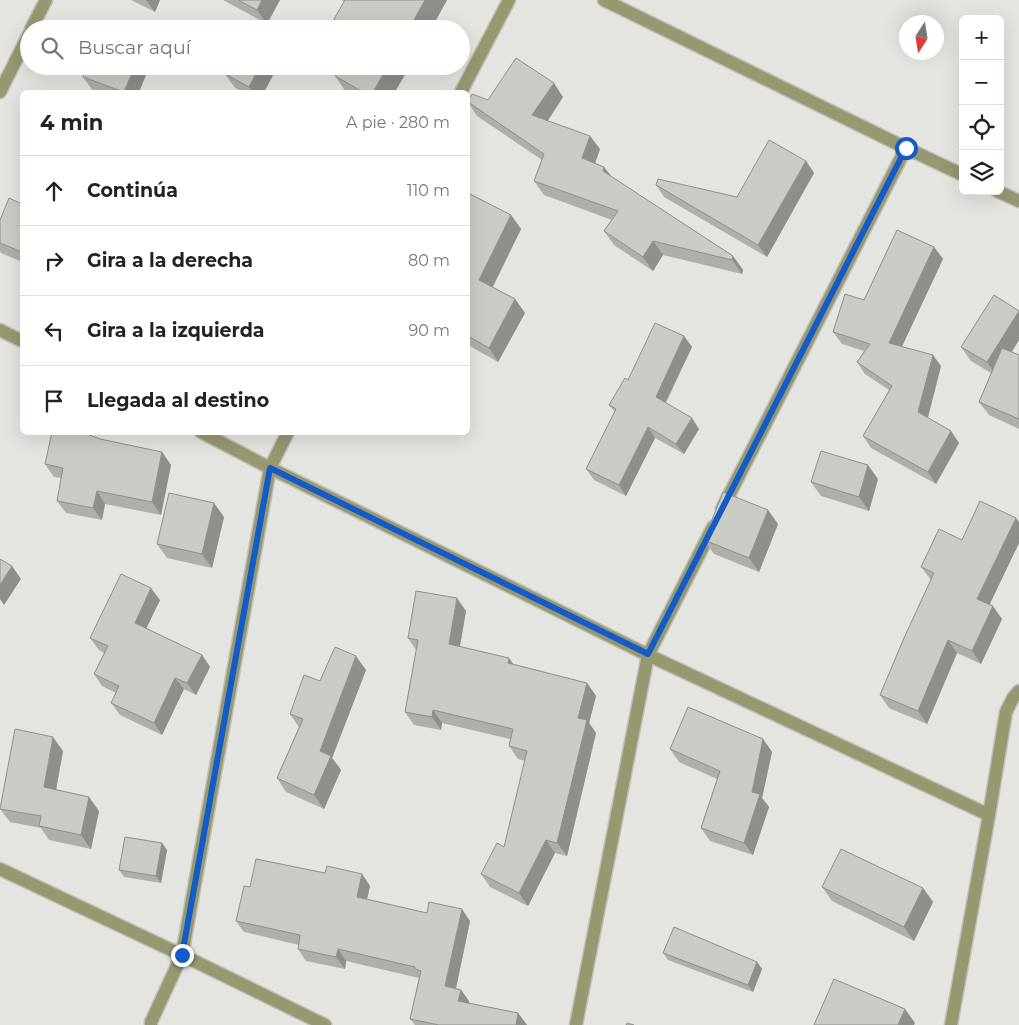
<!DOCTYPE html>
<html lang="es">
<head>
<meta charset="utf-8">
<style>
	:root { --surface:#fff; --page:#f6f6f6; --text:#222; --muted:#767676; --line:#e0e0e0 }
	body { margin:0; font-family:Montserrat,sans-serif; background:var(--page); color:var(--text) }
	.controls { position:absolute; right:15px; top:15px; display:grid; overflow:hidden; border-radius:8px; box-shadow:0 5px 20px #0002 }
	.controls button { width:45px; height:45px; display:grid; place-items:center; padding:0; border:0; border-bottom:1px solid var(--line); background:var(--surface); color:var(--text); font:25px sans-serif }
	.compass { position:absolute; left:899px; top:15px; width:45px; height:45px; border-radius:50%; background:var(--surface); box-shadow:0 5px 20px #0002; rotate:192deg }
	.stop { position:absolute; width:15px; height:15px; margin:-11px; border:4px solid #135cc7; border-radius:50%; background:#fff }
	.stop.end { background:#135cc7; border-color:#fff; box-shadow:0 1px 5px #0008 }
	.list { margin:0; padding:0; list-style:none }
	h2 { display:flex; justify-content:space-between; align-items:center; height:65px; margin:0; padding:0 20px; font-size:21px }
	h2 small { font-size:16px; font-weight:400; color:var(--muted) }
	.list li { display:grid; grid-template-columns:32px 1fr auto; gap:15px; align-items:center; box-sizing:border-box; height:70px; padding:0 20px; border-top:1px solid var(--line) }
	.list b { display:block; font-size:19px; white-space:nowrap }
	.list em { font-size:16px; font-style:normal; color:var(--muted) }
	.icon { flex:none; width:28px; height:28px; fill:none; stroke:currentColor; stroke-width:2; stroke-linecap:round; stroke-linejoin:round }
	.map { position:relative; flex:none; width:1019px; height:1025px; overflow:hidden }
	.search { position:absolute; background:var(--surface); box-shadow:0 5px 20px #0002; left:20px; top:20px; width:450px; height:55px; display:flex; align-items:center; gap:12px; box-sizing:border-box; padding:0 18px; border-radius:28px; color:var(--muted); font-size:19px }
	.panel { position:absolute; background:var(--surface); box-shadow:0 5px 20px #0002; left:20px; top:90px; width:450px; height:345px; border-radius:8px }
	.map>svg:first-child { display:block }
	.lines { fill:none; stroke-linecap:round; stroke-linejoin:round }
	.minor-casing { stroke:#bfbfbb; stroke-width:15 }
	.minor { stroke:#979870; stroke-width:12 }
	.wall { fill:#afafaa }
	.shaded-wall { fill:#8e8e8b }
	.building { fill:#cbcbc6; stroke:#8e8e8b }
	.route { stroke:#135cc7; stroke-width:6 }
</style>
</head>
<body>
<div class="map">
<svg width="1019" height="1025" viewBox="0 0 1019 1025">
	<rect width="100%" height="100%" fill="#e4e5e0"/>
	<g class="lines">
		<!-- minor casing -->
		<g class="minor-casing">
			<path id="minor" d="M 604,0 L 906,148 L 963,175
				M 31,29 L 46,0
				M 0,92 L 29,34
				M 461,92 L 509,0
				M 997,191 L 1019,201
				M 0,330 L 22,341
				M 201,432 L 270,468 L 648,655 L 989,815
				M 722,509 L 906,148
				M 0,869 L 182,955 L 325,1025
				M 151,1025 L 151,1022 L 182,955 L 270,468 L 288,432
				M 576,1025 L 648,655 L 713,527
				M 951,1025 L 989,815 L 1006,712 L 1013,698 L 1019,691"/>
		</g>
		<!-- minor -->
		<use href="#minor" class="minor"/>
	</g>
	<!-- wall -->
	<path class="wall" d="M 131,0 L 160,0 L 155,12 Z
		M 223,0 L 280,0 L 267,24 Z
		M 342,0 L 447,0 L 431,29 L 342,29 L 334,19 L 344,2 Z
		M 229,66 L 278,66 L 264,92 L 244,92 L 235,88 L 225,74 Z
		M 148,70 L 139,92 L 97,92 L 93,91 L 83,77 Z
		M 335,76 L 395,92 L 346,92 Z
		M 563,97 L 548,121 L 600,149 L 595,163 L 604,167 L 612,177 L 733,256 L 743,270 L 742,274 L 663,255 L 653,271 L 614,245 L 604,231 L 612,220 L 544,195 L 534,181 L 542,160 L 477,116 L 468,102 L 488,100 Z
		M 806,161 L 814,173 L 767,257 L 664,197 L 656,185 L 737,197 Z
		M 468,193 L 511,215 L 521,229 L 493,287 L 515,299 L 525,313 L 498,362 L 468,345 Z
		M 22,204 L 22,262 L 1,253 L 0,251 L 0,220 Z
		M 934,247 L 943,259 L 902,346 L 941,366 L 928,418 L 951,431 L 959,443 L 936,484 L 871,448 L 863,436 L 889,390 L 865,374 L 857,362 L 864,351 L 842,344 L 833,332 L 864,300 Z
		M 684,336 L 692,347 L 666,403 L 699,429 L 684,454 L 655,438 L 626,496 L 594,480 L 586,469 L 615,412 L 609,405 L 628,380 Z
		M 1019,340 L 1012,352 L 1019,355 L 1019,429 L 989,415 L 979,402 L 991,373 L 971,361 L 961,347 Z
		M 100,439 L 162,452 L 171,465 L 161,515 L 105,504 L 102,520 L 66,513 L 57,501 L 61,478 L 54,477 L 45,464 Z
		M 878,479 L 869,511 L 821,496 L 811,482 Z
		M 224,517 L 212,568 L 167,558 L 157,544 Z
		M 778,524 L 759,572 L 714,554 L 704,540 Z
		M 962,540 L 1019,543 L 989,605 L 1002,619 L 981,664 L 957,653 L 927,724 L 889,708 L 880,695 L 931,580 L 921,567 Z
		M 160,600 L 146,629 L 202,655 L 210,667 L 196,695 L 184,689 L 162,735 L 120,715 L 111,703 L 116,693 L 102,686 L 94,674 L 104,653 L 99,650 L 90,638 Z
		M 466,611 L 460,646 L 513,664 L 587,683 L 596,696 L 589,723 L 596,733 L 567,856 L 555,853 L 528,906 L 490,887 L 481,874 L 504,847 L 525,761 L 518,759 L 509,746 L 510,739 L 442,723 L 441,730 L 414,725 L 405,712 L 416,650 L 408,638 Z
		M 366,670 L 332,758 L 341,770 L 324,809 L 286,792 L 277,778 L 299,727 L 290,714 L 320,681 Z
		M 763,739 L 772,752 L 762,798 L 769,807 L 753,855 L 710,841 L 701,828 L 717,779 L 679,762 L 670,749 Z
		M 63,751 L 56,790 L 99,811 L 91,849 L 49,840 L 41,828 L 10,822 L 0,809 Z
		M 162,843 L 167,850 L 161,883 L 124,877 L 119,870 Z
		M 325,873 L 362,874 L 370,886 L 367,899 L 427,913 L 470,921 L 456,988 L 461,990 L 469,1001 L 469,1003 L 518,1013 L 527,1025 L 415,1025 L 410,1019 L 419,978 L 346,961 L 345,969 L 306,961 L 298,949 L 299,945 L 244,932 L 236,921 L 250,887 Z
		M 822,887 L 923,888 L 933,902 L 914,941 L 832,901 Z
		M 663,953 L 757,962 L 762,969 L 753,992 L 668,960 Z"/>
	<!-- shaded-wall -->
	<path class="shaded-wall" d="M 146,0 L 160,0 L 155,12 Z
		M 262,0 L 280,0 L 267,24 L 257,10 Z
		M 425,0 L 447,0 L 431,29 L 409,29 Z
		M 135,66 L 145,66 L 148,70 L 139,92 L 124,92 Z
		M 260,66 L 278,66 L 264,92 L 253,92 L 249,87 Z
		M 388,66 L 410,66 L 395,92 L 373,92 Z
		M 554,83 L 563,97 L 542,129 L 532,115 Z
		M 590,136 L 600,149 L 592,172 L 582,158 Z
		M 806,161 L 814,173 L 767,257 L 758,245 Z
		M 604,167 L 614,180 L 603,171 Z
		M 511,215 L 521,229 L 489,294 L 479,280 Z
		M 653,241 L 663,255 L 653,271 L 643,257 Z
		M 934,247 L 943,259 L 898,355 L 889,343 Z
		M 733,256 L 743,270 L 742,274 L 732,260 Z
		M 515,299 L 525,313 L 498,362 L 489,348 Z
		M 1019,311 L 1019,340 L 996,376 L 987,362 Z
		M 684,336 L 692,347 L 663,407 L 656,397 Z
		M 933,355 L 941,366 L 926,424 L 918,412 Z
		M 692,418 L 699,429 L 684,454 L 676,444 Z
		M 648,427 L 655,438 L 626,496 L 619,485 Z
		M 951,431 L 959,443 L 936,484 L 928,472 Z
		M 162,452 L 171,465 L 161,515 L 152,502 Z
		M 868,465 L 878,479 L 869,511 L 859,497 Z
		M 97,491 L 105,504 L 102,520 L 93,508 Z
		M 214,503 L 224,517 L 212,568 L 202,554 Z
		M 768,510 L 778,524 L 759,572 L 749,558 Z
		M 1016,518 L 1019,522 L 1019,543 L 986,612 L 977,599 Z
		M 12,566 L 21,579 L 4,605 L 0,599 L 0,585 Z
		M 151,588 L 160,600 L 143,635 L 135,623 Z
		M 457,598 L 466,611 L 458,657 L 449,644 Z
		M 993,606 L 1002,619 L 981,664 L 972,651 Z
		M 948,640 L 957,653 L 927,724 L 918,711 Z
		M 202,655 L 210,667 L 196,695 L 187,683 Z
		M 356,656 L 366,670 L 332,758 L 341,770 L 324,809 L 314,795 L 320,751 Z
		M 509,658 L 518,671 L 508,663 Z
		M 175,678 L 184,689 L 162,735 L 154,723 Z
		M 587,683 L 596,696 L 589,723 L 596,733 L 567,856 L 557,843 L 578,718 Z
		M 433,710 L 442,723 L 441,730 L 432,717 Z
		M 53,737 L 63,751 L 54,801 L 44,787 Z
		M 763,739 L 772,752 L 762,798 L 769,807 L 753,855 L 744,843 L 752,792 Z
		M 89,797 L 99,811 L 91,849 L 81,835 Z
		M 546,840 L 555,853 L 528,906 L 519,893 Z
		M 162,843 L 167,850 L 161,883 L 156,876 Z
		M 362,874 L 370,886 L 365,908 L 357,897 Z
		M 923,888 L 933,902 L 914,941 L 904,927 Z
		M 462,909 L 470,921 L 454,998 L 445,986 Z
		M 338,949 L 346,961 L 345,969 L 336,957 Z
		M 757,962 L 762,969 L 753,992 L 748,985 Z
		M 461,990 L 469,1001 L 466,1013 L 458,1001 Z
		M 905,1009 L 915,1023 L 914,1025 L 898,1025 Z
		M 518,1013 L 527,1025 L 516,1025 Z"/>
	<!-- building -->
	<path class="building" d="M 238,0 L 262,0 L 257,10 Z
		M 345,0 L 425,0 L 409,29 L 352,29 L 334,19 Z
		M 516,58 L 554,83 L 532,115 L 590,136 L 582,158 L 604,167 L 603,171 L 733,256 L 732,260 L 653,241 L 643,257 L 604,231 L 618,211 L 534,181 L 544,154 L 468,102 L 472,94 L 488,100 Z
		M 87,66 L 135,66 L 124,92 L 83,77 Z
		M 229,66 L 260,66 L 249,87 L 225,74 Z
		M 341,66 L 388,66 L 373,92 L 363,92 L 335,76 Z
		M 769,140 L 806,161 L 758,245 L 656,185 L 658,179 L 737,197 Z
		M 468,193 L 511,215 L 479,280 L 515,299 L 489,348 L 468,336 Z
		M 9,198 L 22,204 L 22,252 L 0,243 L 0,220 Z
		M 897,230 L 934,247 L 889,343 L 933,355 L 918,412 L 951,431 L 928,472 L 863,436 L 892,386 L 857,362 L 870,344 L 833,332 L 845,294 L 864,300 Z
		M 994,295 L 1019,311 L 987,362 L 961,347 Z
		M 655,323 L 684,336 L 656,397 L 692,418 L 676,444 L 648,427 L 619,485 L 586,469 L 616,409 L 609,405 L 625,378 L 628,380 Z
		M 1002,348 L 1019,355 L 1019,419 L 979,402 Z
		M 52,432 L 81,432 L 100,439 L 162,452 L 152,502 L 97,491 L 93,508 L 57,501 L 63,468 L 45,464 Z
		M 821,451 L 868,465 L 859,497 L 811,482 Z
		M 723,492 L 768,510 L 749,558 L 704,540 Z
		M 169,493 L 214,503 L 202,554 L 157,544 Z
		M 980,501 L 1016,518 L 977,599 L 993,606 L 972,651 L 948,640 L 918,711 L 880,695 L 904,638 L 934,573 L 921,567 L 939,529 L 962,540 Z
		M 0,559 L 12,566 L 0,585 Z
		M 121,574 L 151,588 L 135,623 L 202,655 L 187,683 L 175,678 L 154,723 L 111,703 L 119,686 L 94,674 L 108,646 L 90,638 Z
		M 416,591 L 457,598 L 449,644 L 509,658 L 508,663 L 587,683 L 578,718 L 587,720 L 557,843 L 546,840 L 519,893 L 481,874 L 497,843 L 504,847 L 527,751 L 509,746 L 513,729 L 433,710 L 432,717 L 405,712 L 418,640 L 408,638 Z
		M 335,647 L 356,656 L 320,751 L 331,756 L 314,795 L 277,778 L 303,719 L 290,714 L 304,675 L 320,681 Z
		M 688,707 L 763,739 L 752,792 L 760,794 L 744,843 L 701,828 L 720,771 L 670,749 Z
		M 15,729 L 53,737 L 44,787 L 89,797 L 81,835 L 39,826 L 41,816 L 0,809 Z
		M 125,837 L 162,843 L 156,876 L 119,870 Z
		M 841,849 L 923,888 L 904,927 L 822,887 Z
		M 256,859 L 325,873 L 327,866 L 362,874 L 357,897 L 427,913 L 429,902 L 462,909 L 445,986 L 461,990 L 458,1001 L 518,1013 L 516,1025 L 439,1025 L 410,1019 L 421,971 L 415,969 L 415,967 L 338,949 L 336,957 L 298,949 L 300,935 L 236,921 L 244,886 L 250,887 Z
		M 674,927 L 757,962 L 748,985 L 663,953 Z
		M 834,979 L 905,1009 L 898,1025 L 814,1025 Z
		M 627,1023 L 634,1025 L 626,1025 Z"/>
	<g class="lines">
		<!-- route -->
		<path class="route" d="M 182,955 L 270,468 L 648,654 L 906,148"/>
	</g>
</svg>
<div class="controls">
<button>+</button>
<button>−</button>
<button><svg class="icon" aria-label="locate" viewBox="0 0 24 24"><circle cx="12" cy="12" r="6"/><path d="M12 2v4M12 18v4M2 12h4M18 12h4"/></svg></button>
<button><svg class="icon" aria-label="layers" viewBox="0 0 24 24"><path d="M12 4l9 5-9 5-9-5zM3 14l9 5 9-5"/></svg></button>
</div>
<svg class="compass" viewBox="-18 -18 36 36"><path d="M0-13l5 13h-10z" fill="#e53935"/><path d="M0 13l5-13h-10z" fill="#767676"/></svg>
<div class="stop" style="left:906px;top:148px"></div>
<div class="stop end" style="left:182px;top:955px"></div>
<div class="search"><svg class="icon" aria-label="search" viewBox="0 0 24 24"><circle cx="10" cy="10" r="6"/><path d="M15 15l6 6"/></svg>Buscar aquí</div>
<section class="panel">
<h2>4 min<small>A pie · 280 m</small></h2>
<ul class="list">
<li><svg class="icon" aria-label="ahead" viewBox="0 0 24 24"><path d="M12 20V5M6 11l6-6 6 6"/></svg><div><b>Continúa</b></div><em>110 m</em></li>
<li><svg class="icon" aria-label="right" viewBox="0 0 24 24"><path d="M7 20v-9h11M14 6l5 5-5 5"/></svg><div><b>Gira a la derecha</b></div><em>80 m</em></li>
<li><svg class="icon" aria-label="left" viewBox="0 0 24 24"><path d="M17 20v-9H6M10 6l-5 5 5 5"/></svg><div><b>Gira a la izquierda</b></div><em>90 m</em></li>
<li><svg class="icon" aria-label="arrive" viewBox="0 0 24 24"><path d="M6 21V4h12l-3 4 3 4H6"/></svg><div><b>Llegada al destino</b></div></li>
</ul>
</section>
</div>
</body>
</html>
